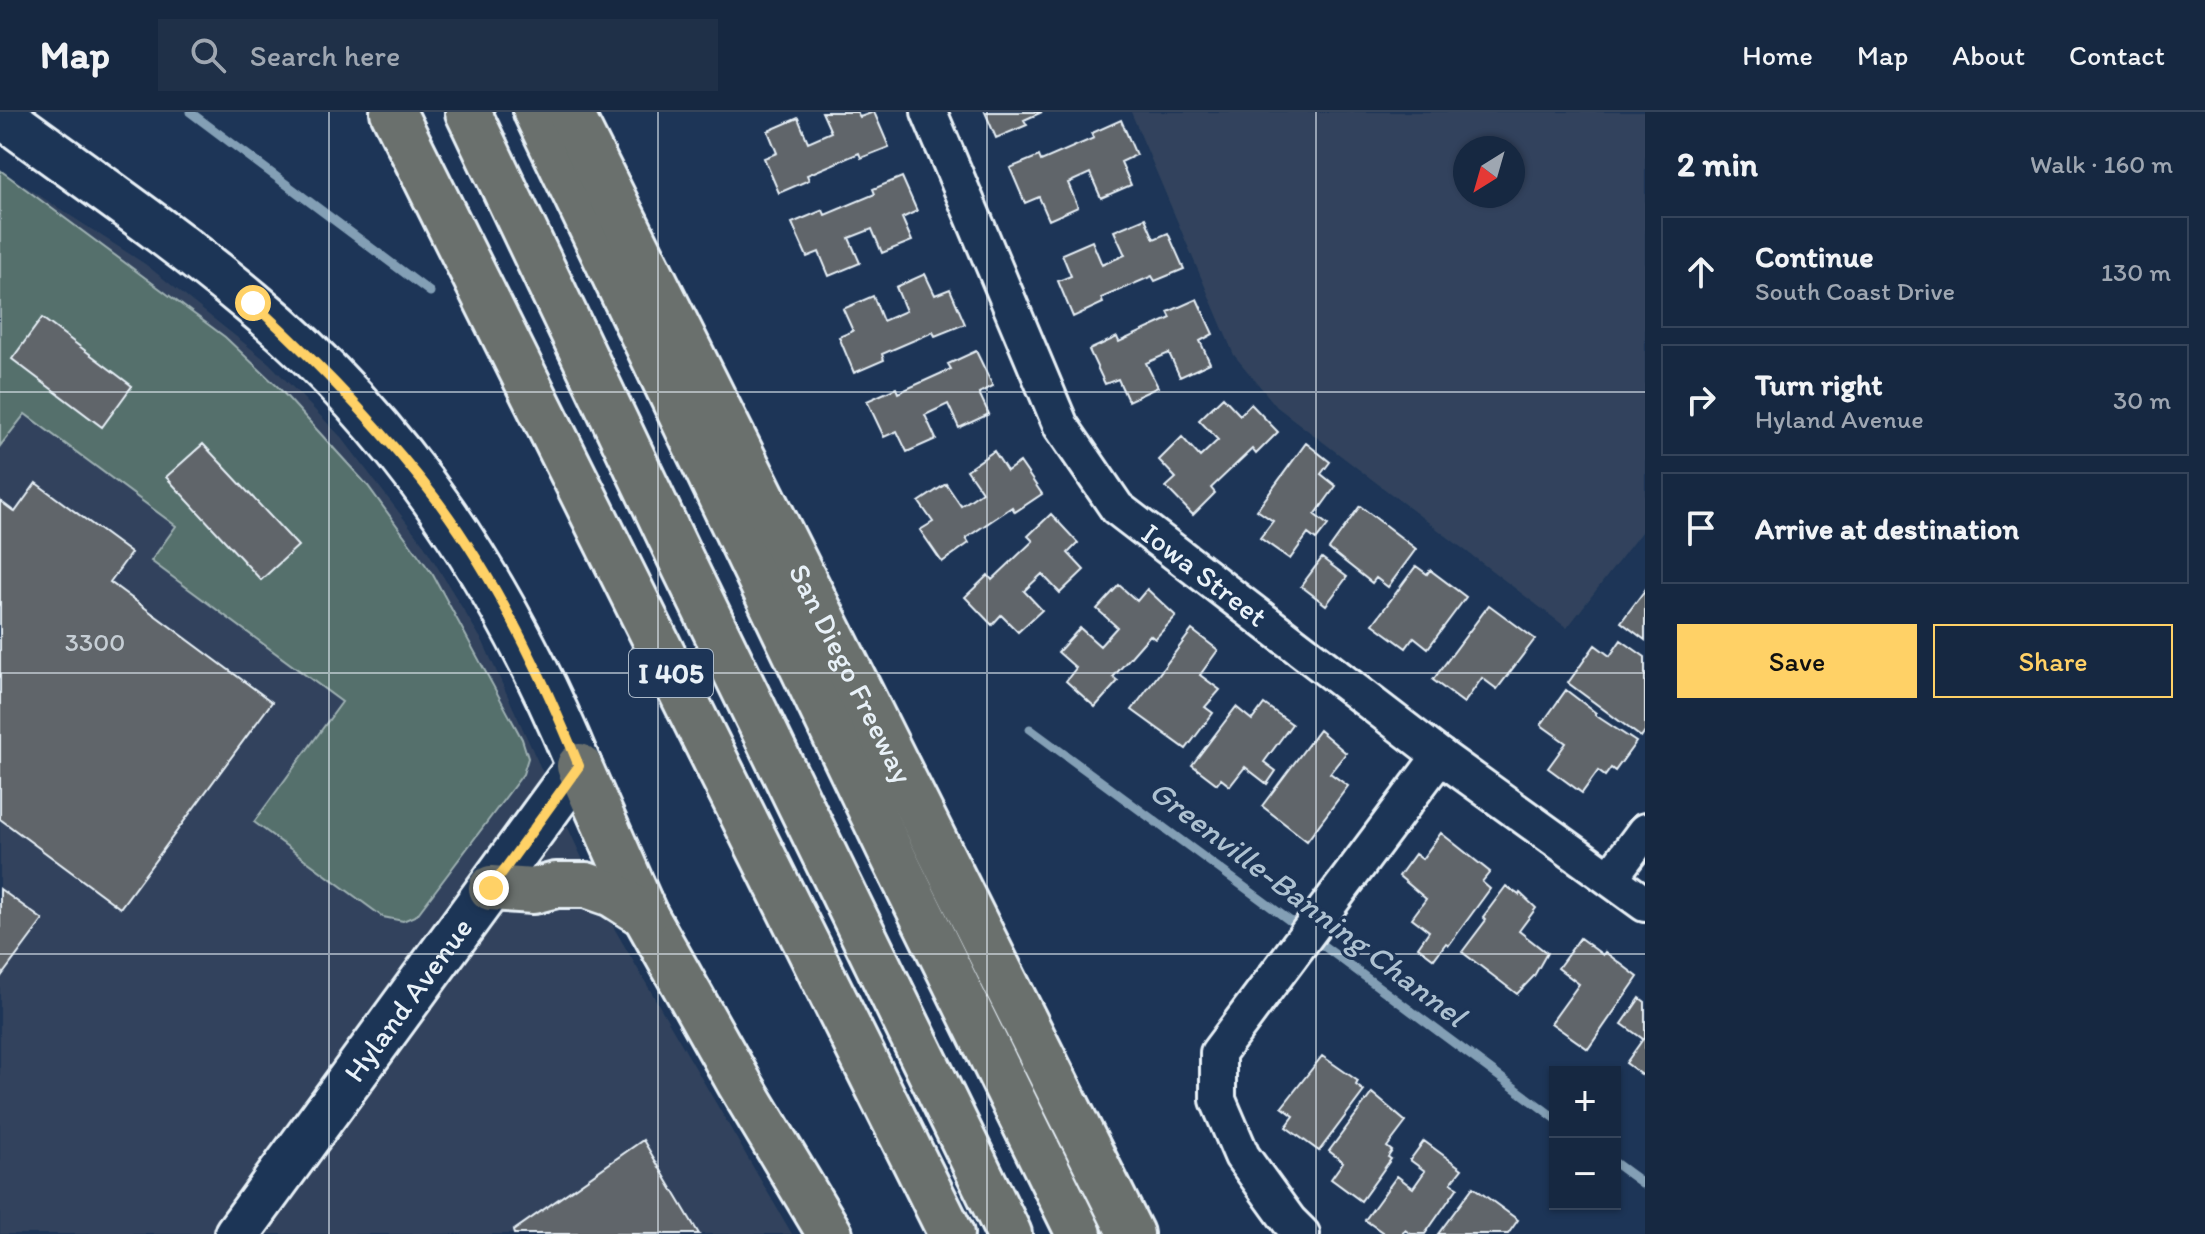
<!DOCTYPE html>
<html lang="en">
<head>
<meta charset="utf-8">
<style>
	:root { --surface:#162841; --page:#1f3048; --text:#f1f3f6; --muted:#9ea6b1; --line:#35445a; --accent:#ffd166 }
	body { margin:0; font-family:Itim,sans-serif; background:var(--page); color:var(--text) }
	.controls { position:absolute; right:24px; bottom:24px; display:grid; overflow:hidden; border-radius:0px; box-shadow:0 2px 6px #0004 }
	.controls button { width:72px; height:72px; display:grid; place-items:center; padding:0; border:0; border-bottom:2px solid var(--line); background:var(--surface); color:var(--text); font:40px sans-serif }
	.compass { position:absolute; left:1453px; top:24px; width:72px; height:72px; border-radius:50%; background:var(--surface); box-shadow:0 2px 6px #0004; rotate:217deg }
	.stop { position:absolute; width:24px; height:24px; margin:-18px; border:6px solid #ffd166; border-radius:50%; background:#fff }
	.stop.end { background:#ffd166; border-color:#fff; box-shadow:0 2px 8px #0008 }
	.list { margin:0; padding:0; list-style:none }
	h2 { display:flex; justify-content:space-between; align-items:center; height:104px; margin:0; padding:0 32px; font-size:34px }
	h2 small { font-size:26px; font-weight:400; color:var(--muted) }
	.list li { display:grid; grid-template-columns:52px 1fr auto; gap:24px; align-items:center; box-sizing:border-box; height:112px; margin:0 16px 16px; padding:0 16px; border:2px solid var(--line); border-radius:0px }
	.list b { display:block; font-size:30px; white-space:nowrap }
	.list p { margin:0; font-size:26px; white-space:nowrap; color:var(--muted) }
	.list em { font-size:26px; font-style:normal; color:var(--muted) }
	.actions { display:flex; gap:16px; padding:24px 32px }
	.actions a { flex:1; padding:18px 0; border:2px solid var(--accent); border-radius:0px; text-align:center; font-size:28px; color:var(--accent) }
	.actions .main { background:var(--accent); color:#111 }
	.icon { flex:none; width:44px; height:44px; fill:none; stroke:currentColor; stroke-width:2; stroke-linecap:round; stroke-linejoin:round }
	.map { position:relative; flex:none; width:1645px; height:1122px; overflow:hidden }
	header { display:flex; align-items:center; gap:48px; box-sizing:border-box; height:112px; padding:0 40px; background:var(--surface); border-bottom:2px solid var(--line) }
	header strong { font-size:38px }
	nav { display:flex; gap:44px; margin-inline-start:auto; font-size:28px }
	.search { width:560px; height:72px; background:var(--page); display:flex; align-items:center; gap:20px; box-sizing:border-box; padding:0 28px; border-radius:0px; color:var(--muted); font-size:30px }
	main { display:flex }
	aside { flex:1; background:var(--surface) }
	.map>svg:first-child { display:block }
	.built { fill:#31435d; fill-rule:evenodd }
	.green { fill:#546f6c; stroke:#9eb0b2; stroke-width:2 }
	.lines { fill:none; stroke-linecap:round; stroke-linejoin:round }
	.stream { stroke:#839fb5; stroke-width:9 }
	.building { fill:#60656b; stroke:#e8f1f8; stroke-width:2 }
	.minor-casing { stroke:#e8f1f8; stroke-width:40 }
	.tertiary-casing { stroke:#e8f1f8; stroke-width:50 }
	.secondary-casing { stroke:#e8f1f8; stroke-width:50 }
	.motorway-casing { stroke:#e8f1f8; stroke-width:50 }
	.minor { stroke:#1d3557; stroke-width:34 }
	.tertiary { stroke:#1d3557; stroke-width:44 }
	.secondary { stroke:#1d3557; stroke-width:44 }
	.motorway { stroke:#6a706d; stroke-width:44 }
	.route { stroke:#ffd166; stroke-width:10 }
	.grid { fill:none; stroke:#e8f1f8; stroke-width:2; stroke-opacity:0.55 }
	.labels { text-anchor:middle; stroke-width:6; stroke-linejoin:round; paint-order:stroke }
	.number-label { font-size:26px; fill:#c6ced5 }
	.shield { fill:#1d3557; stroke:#abb9c8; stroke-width:2 }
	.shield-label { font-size:28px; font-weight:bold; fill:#e8f1f8 }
	.street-label { font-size:30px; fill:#e8f1f8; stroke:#1d3557 }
	.water-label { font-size:32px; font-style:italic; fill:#adc1d1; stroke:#1d3557 }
</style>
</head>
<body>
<header>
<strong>Map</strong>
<div class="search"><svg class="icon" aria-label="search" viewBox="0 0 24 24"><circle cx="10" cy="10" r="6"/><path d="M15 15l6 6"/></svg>Search here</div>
<nav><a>Home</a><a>Map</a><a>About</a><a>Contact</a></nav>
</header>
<main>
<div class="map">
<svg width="1645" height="1122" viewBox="0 0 1645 1122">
	<rect width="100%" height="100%" fill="#1d3557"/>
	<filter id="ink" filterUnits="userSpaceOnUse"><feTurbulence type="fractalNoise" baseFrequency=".0125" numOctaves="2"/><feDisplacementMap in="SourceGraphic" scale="16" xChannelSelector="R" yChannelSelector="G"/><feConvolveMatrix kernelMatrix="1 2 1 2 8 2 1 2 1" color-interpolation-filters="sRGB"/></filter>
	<g filter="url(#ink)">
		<!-- built -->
		<path class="built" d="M 1131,0 L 1645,0 L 1645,415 L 1567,516 L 1277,295 L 1234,243 ZM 1465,36 L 1513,36 L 1513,84 L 1465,84 Z
			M 0,58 L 145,152 L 269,251 L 342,326 L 424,433 L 483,530 L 614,816 L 792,1122 L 0,1122 Z"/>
		<!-- green -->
		<path class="green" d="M 0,58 L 225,225 L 279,276 L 368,374 L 433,463 L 522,627 L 528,646 L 523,662 L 417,803 L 403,809 L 383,805 L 254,710 L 342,590 L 151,449 L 176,414 L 25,302 L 0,334 Z"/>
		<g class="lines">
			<!-- stream -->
			<path class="stream" d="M 190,0 L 430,180
				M 1030,617 L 1301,817
				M 1313,826 L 1555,1006
				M 1615,1051 L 1645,1073"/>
		</g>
		<!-- building -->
		<path class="building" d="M 822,0 L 857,0 L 860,5 L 874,0 L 889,35 L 861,46 L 859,41 L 807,63 L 809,68 L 779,81 L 764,46 L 777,41 L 768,19 L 798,6 L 808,30 L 831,20 Z
			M 985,0 L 1042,0 L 1024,8 L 1027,13 L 996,26 Z
			M 1121,8 L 1136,43 L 1121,50 L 1131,73 L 1101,86 L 1090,61 L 1068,71 L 1078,95 L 1049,108 L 1039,85 L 1025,91 L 1010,56 L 1039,44 L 1041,49 L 1094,26 L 1092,21 Z
			M 902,65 L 917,99 L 902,106 L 912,129 L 882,141 L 872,117 L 849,126 L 860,151 L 829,164 L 819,140 L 807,145 L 792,111 L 823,98 L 825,103 L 875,82 L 873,77 Z
			M 1145,106 L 1154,127 L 1168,121 L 1184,157 L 1155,169 L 1152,164 L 1101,186 L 1103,191 L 1073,205 L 1058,169 L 1071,164 L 1062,142 L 1092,129 L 1102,153 L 1125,143 L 1114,119 Z
			M 925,162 L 935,183 L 950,177 L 965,212 L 935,224 L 933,220 L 882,242 L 884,248 L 854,261 L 839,225 L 853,219 L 843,197 L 873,184 L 883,209 L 906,199 L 896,175 Z
			M 1197,187 L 1213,222 L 1200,229 L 1210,251 L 1180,265 L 1169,241 L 1146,251 L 1158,275 L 1128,289 L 1118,267 L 1105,272 L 1089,238 L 1117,225 L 1119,230 L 1171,206 L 1168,200 Z
			M 42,206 L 132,274 L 102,315 L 12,247 Z
			M 976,239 L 993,274 L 979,281 L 989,302 L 959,316 L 948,292 L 925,303 L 936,327 L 907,340 L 897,319 L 884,325 L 867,289 L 896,276 L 898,281 L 951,257 L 948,252 Z
			M 1223,285 L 1240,303 L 1251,292 L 1278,320 L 1256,342 L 1252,337 L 1211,376 L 1215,381 L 1193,403 L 1166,375 L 1176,366 L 1159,348 L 1182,325 L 1200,345 L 1218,328 L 1199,308 Z
			M 1306,331 L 1330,350 L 1321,362 L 1336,374 L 1315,403 L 1328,413 L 1316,428 L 1308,422 L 1290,447 L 1260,426 L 1273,409 L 1257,398 Z
			M 203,332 L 298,434 L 261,468 L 166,365 Z
			M 994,339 L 1007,359 L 1020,350 L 1042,382 L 1015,400 L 1012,395 L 966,426 L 969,431 L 942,450 L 920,418 L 933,410 L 919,390 L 946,372 L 961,394 L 982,380 L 967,358 Z
			M 36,371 L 131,441 L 110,470 L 272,590 L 120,796 L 0,707 L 0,389 L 15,400 Z
			M 1360,394 L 1416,437 L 1388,475 L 1376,466 L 1372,471 L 1329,437 Z
			M 1051,402 L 1078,431 L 1068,441 L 1084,458 L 1060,481 L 1042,462 L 1024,479 L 1042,498 L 1018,520 L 1001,503 L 992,513 L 965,485 L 988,463 L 992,468 L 1033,429 L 1028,424 Z
			M 1322,446 L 1347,465 L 1326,493 L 1301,474 Z
			M 1416,454 L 1427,462 L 1430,458 L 1466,485 L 1428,536 L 1414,525 L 1406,536 L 1373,512 Z
			M 1119,473 L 1137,489 L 1147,477 L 1176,504 L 1155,527 L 1150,523 L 1113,565 L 1118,569 L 1095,595 L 1066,569 L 1076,556 L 1058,540 L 1080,516 L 1100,534 L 1117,515 L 1097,497 Z
			M 1645,478 L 1645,528 L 1621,510 Z
			M 1489,493 L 1535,527 L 1497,577 L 1482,566 L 1464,591 L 1433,568 Z
			M 1192,518 L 1218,538 L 1200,563 L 1220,578 L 1205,595 L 1213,601 L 1186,637 L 1132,598 Z
			M 1621,528 L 1645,545 L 1645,619 L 1641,625 L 1568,571 L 1595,533 L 1610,544 Z
			M 1566,578 L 1596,601 L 1595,603 L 1636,630 L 1615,659 L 1611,656 L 1605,664 L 1598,659 L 1582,681 L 1548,656 L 1566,631 L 1541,613 Z
			M 1264,592 L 1292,612 L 1264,650 L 1276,659 L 1267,672 L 1245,655 L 1230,674 L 1221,667 L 1217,672 L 1192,653 L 1236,595 L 1252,608 Z
			M 1319,618 L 1346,641 L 1330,661 L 1348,674 L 1307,729 L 1262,694 Z
			M 1441,721 L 1490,760 L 1482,770 L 1490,777 L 1449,833 L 1446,831 L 1434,847 L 1418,835 L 1429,819 L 1412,806 L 1426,787 L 1399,764 L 1415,742 L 1422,747 Z
			M 1506,774 L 1519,783 L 1520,781 L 1536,796 L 1519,819 L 1547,841 L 1534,864 L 1517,882 L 1462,840 L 1486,808 L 1483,805 Z
			M 0,777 L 43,808 L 0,866 Z
			M 1580,826 L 1603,843 L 1605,840 L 1638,865 L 1588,937 L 1551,911 L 1579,872 L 1558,856 Z
			M 1640,886 L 1645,890 L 1645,965 L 1626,951 L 1643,927 L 1622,912 Z
			M 1322,944 L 1358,969 L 1356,973 L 1364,979 L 1319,1039 L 1286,1015 L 1294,1004 L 1282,995 Z
			M 1372,981 L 1406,1010 L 1387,1035 L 1392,1039 L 1388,1045 L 1391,1047 L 1361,1089 L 1331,1067 L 1343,1050 L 1329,1039 Z
			M 643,1028 L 699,1122 L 514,1122 L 513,1119 Z
			M 1424,1029 L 1462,1057 L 1451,1071 L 1458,1075 L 1425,1122 L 1411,1122 L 1405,1118 L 1402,1122 L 1385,1122 L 1365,1108 L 1397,1064 L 1413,1076 L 1425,1059 L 1410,1048 Z
			M 1473,1075 L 1518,1108 L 1508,1122 L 1438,1122 Z"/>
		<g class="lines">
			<!-- minor casing -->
			<g class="minor-casing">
				<g id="minor">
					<path id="s1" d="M 929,0 L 1061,314 L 1117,396 L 1440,644 L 1645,792"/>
					<path d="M 1610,766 L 1645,719"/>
					<path d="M 1302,1122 L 1289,1109 L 1242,1044 L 1218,988 L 1218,941 L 1440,644"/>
				</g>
			</g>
			<!-- tertiary casing -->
			<g class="tertiary-casing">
				<g id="tertiary">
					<path id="s2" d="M 237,1122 L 579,654"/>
				</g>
			</g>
			<!-- secondary casing -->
			<g class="secondary-casing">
				<path id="secondary" d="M 0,2 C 84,64 171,123 251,190 C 403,316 504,473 579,654"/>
			</g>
			<!-- motorway casing -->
			<g class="motorway-casing">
				<g id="motorway">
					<path d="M 393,0 L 951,1122"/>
					<path d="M 468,0 L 684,454 L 1009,1122"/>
					<path d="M 536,0 L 889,736 L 1079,1122"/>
					<path id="s3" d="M 570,0 L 1131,1122"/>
					<path d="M 579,654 L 645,803 L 740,972 L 830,1122"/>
					<path d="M 491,776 L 533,779 L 556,773 L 586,773 L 612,782 L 645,803"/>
				</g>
			</g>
			<!-- minor -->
			<use href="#minor" class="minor"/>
			<!-- tertiary -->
			<use href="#tertiary" class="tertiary"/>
			<!-- secondary -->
			<use href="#secondary" class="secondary"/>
			<!-- motorway -->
			<use href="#motorway" class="motorway"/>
		</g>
	</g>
	<g class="lines" filter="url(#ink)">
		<!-- route -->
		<path class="route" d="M 253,191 C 320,253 384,318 439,391 C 498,471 542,563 579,654 L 491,776"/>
	</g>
	<!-- grid -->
	<path class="grid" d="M 329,0 L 329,1122M 658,0 L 658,1122M 987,0 L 987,1122M 1316,0 L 1316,1122M 0,280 L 1645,280M 0,561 L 1645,561M 0,842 L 1645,842"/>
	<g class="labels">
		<!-- number labels -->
		<g class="number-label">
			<text x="95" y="539">3300</text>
		</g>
		<!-- shield labels -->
		<rect class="shield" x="629" y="537" width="84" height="48" rx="6"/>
		<g class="shield-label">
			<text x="671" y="571">I 405</text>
		</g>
		<!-- street labels -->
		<g class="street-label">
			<text dy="10" stroke="none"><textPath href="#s1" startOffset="550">Iowa Street</textPath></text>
			<text dy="10" stroke="none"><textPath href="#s3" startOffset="628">San Diego Freeway</textPath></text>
			<text dy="10" stroke="none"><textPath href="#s2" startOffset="290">Hyland Avenue</textPath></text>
		</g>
		<!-- water labels -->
		<g class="water-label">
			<text transform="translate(1308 791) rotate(37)" y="11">Greenville-Banning Channel</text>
		</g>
	</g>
</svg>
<div class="controls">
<button>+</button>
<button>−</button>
</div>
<svg class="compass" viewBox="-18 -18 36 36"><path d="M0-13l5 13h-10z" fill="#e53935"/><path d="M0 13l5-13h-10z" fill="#9ea6b1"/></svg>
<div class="stop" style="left:253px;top:191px"></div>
<div class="stop end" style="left:491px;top:776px"></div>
</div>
<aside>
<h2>2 min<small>Walk · 160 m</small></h2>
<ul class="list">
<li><svg class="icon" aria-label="ahead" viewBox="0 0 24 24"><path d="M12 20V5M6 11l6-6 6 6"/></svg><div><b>Continue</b><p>South Coast Drive</p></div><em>130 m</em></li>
<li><svg class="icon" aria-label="right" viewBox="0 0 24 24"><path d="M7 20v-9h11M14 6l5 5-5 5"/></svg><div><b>Turn right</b><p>Hyland Avenue</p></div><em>30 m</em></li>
<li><svg class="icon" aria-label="arrive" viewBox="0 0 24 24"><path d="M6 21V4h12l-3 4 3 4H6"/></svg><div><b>Arrive at destination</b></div></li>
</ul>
<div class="actions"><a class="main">Save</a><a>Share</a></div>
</aside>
</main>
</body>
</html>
